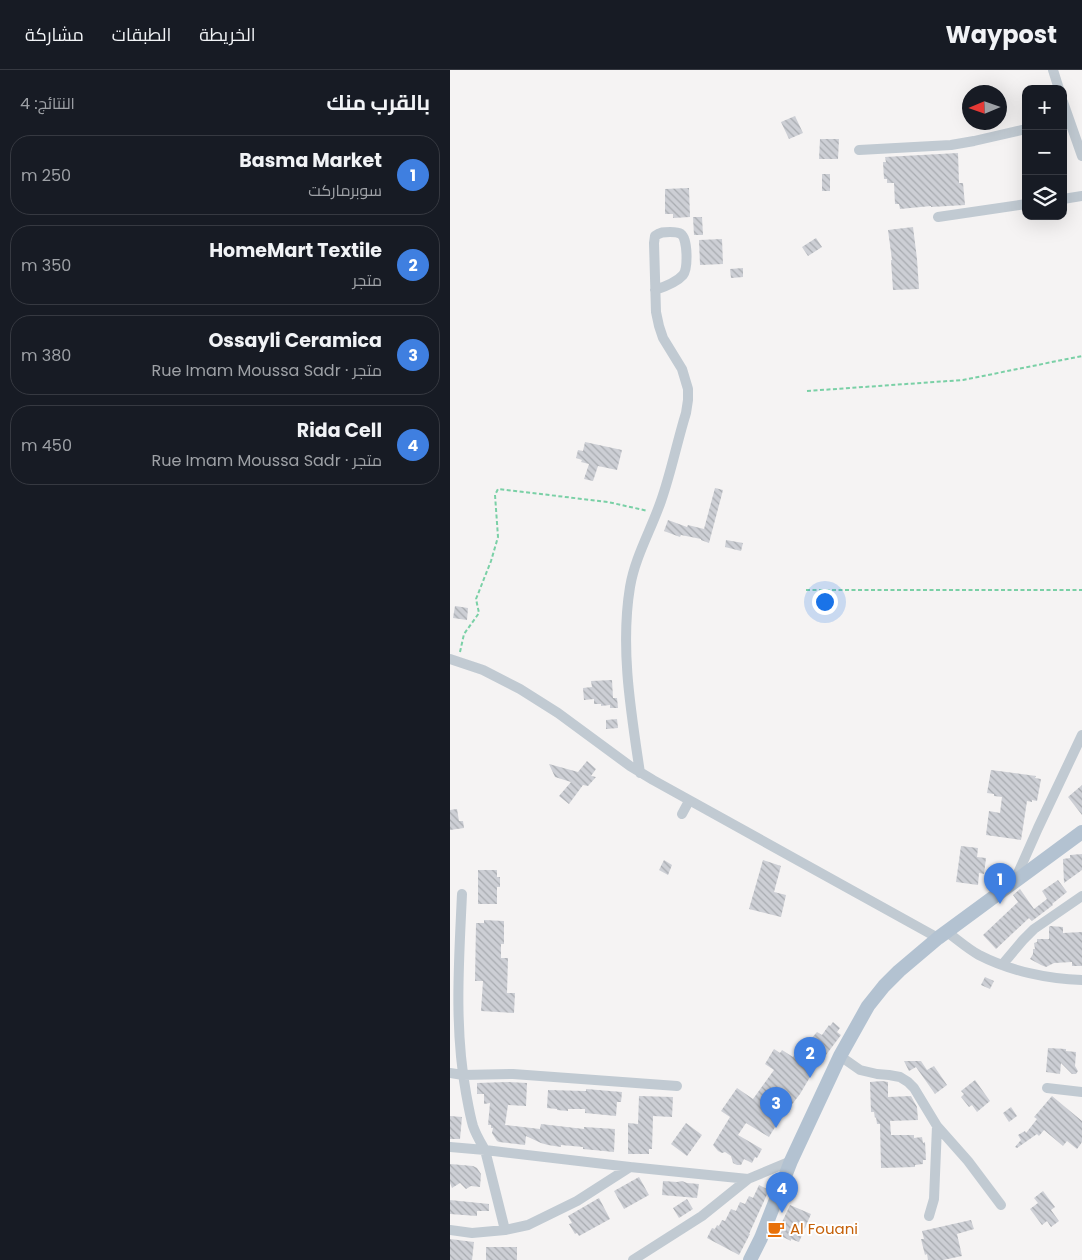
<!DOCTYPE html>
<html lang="ar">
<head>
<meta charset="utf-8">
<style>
	:root { --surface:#171b24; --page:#242831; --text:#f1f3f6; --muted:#9ea1a6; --line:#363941; --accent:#1a73e8 }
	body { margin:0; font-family:Poppins,Cairo,sans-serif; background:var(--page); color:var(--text); direction:rtl }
	.controls { position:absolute; right:15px; top:15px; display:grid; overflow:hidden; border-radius:10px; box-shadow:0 5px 20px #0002 }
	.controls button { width:45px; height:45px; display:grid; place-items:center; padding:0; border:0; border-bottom:1px solid var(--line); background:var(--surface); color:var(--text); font:25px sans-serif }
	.compass { position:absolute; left:512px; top:15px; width:45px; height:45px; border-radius:50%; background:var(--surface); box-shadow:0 5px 20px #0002; rotate:268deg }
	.you { position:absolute; left:374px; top:531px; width:18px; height:18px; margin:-12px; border:4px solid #fff; border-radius:50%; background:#1a73e8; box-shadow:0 0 0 8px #1a73e833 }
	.badge { display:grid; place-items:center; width:32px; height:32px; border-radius:50%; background:var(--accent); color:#fff; font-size:16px; font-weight:700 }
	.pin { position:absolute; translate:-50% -41px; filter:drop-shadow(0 1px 2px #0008) }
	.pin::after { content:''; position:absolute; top:26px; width:18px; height:15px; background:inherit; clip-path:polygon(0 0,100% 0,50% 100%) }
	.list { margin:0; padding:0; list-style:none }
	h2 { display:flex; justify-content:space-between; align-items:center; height:65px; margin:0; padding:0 20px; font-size:21px }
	h2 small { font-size:16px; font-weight:400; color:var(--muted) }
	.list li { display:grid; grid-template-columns:32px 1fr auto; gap:15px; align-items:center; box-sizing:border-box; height:80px; margin:0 10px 10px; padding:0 10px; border:1px solid var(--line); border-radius:20px }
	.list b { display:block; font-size:19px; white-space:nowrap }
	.list p { margin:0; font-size:16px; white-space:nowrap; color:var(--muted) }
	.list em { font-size:16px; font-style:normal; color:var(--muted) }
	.icon { flex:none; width:28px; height:28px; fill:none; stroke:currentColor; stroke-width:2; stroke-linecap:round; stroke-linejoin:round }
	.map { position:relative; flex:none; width:632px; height:1190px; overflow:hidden; direction:ltr }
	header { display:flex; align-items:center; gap:30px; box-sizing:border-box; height:70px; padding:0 25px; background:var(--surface); border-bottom:1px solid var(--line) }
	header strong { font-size:24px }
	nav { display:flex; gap:28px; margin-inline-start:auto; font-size:18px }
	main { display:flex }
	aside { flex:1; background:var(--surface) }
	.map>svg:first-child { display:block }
	.building { fill:url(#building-back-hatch) }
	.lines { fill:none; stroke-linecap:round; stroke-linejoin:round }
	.path { stroke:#7ad0a6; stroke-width:2; stroke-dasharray:4 2.5; stroke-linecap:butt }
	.minor { stroke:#c1cad2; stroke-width:10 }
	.major { stroke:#b3c2d1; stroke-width:14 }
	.labels { text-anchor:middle; stroke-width:4; stroke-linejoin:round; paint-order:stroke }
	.food-label { font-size:15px; fill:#c56008; stroke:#fff; text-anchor:start }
</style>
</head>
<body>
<header>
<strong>Waypost</strong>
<nav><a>الخريطة</a><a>الطبقات</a><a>مشاركة</a></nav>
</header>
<main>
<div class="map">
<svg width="632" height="1190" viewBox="0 0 632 1190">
	<defs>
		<pattern id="building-back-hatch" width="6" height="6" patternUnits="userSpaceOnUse" patternTransform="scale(1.25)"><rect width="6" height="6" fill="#cdcfd5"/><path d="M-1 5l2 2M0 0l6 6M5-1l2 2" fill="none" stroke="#a8abb0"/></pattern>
	</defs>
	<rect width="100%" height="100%" fill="#f5f3f3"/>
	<!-- building -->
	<path class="building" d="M 345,46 L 353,63 L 339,69 L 331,52 Z
		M 370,69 L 389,69 L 388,89 L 369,89 Z
		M 508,83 L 509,113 L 513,113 L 515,135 L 481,137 L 481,136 L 450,139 L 449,134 L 445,134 L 444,113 L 437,113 L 437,109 L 434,109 L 433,92 L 436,92 L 435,87 Z
		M 372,104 L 380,104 L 380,121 L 372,121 Z
		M 239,118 L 240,147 L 223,148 L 223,144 L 215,144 L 215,119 Z
		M 243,147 L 252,147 L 253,165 L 244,165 Z
		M 463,157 L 467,189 L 469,219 L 443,220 L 441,190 L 442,190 L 438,160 Z
		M 366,168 L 372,177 L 358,186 L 352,177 Z
		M 272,169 L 273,194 L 250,195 L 249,170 Z
		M 293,198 L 293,207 L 281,208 L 280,199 Z
		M 135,372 L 172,380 L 167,400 L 148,396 L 143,411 L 134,409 L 139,394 L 131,392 L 132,390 L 126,388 L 128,380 L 133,381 Z
		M 265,418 L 273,420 L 259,473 L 251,470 L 251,469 L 231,465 L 230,467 L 214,461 L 218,450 L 237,457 L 238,455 L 254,459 Z
		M 276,470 L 293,473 L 291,481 L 275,477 Z
		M 5,536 L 18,538 L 17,550 L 3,548 Z
		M 162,610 L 163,628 L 167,628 L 168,638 L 160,638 L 160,635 L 151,636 L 151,634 L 144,634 L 144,629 L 134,630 L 133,618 L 142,617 L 141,611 Z
		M 167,649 L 168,658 L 156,659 L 156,650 Z
		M 137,691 L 146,699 L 141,706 L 146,707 L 138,716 L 133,715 L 119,734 L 109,726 L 121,712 L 105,707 L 99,694 L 128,702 Z
		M 541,700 L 586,706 L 585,708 L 591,709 L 587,731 L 582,730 L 582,732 L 577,731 L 571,770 L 536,765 L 539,741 L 550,743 L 552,727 L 544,726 L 544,724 L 537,723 Z
		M 632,715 L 632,745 L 618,727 Z
		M 7,739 L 9,751 L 13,751 L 14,758 L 0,760 L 0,740 Z
		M 511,776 L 528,778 L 527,787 L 536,788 L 534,804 L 529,803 L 528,815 L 506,812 Z
		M 632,784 L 632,800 L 614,813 L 613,789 L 620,788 L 620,785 Z
		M 214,790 L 222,795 L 218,805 L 209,800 Z
		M 313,790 L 331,796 L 324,822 L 336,825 L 331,847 L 299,839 Z
		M 28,800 L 47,800 L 47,807 L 50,807 L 50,817 L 47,817 L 47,834 L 28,834 Z
		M 608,810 L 617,822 L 602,834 L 603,835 L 582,851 L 579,848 L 546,879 L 533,865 L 568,832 L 563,825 L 570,819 L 584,839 L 597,829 L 592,821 Z
		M 34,850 L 54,851 L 54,874 L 51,874 L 51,888 L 58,888 L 57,923 L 65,923 L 64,943 L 31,941 L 33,911 L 25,911 L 26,853 L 34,853 Z
		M 600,856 L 613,857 L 613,863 L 632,862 L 632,896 L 622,896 L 622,892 L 604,893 L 596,897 L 591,895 L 580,889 L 583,884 L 583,879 L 585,879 L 584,873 L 587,872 L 587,869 L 599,869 L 599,857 Z
		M 535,907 L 544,911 L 540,919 L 531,915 Z
		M 383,952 L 390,958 L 387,962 L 391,965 L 370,993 L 369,992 L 350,1024 L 334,1045 L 333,1044 L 319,1067 L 296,1053 L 288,1065 L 312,1079 L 307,1088 L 305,1087 L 302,1093 L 294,1089 L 291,1095 L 287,1095 L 283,1093 L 281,1086 L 275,1082 L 272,1083 L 268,1081 L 263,1075 L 280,1047 L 271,1041 L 287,1018 L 303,1029 L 324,1000 L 315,994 L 324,979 L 330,983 L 332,980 L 343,987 L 357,968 L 360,970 L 367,962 L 372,965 L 379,955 L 380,956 Z
		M 598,978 L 616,979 L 616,981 L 626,982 L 625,996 L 628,1001 L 626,1004 L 622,1004 L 611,993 L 610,1004 L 596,1002 Z
		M 454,991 L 471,991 L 477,1000 L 484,996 L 497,1015 L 485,1024 L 466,997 L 459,1001 Z
		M 525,1010 L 540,1031 L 527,1042 L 522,1035 L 519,1037 L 511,1027 L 514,1024 L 511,1021 Z
		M 432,1011 L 438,1012 L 438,1027 L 461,1026 L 467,1037 L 468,1050 L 440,1051 L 441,1065 L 464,1065 L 464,1068 L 472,1067 L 473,1073 L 475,1072 L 476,1090 L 473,1090 L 473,1094 L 465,1095 L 465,1097 L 431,1098 L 430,1054 L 427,1054 L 426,1047 L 425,1048 L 424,1042 L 421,1042 L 420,1012 Z
		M 58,1012 L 77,1013 L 76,1036 L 58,1035 L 55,1055 L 90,1059 L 91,1054 L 134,1059 L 134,1057 L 165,1059 L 164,1082 L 133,1079 L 133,1077 L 111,1075 L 111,1077 L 98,1075 L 91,1073 L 76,1066 L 75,1075 L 49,1072 L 47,1071 L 42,1063 L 43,1058 L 41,1058 L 41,1055 L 38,1055 L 40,1033 L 34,1034 L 34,1024 L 27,1024 L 27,1013 Z
		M 136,1019 L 172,1022 L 171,1032 L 167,1032 L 166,1046 L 135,1043 L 135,1039 L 118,1039 L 118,1041 L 107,1040 L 107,1039 L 97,1038 L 98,1020 L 136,1021 Z
		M 189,1026 L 223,1027 L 222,1047 L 203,1046 L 202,1079 L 199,1079 L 199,1084 L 178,1084 L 178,1053 L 188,1054 Z
		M 602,1026 L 632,1051 L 632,1072 L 630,1075 L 627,1079 L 617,1071 L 613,1076 L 594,1060 L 589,1066 L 587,1064 L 567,1078 L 565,1077 L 571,1070 L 568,1065 L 575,1061 L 576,1063 L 587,1049 L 584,1047 Z
		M 561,1037 L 567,1046 L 559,1052 L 553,1043 Z
		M 0,1046 L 12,1047 L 10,1069 L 0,1069 Z
		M 236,1053 L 252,1065 L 237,1086 L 221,1074 Z
		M 0,1094 L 23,1096 L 27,1098 L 31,1104 L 30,1117 L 21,1116 L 16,1119 L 10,1113 L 2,1118 L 0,1113 Z
		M 189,1107 L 199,1125 L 174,1139 L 164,1121 Z
		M 213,1111 L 227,1112 L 232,1111 L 237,1113 L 249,1114 L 247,1128 L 212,1125 Z
		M 309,1115 L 319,1120 L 299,1164 L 300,1164 L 289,1185 L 257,1168 L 262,1158 L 265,1159 L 267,1155 L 269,1156 L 272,1150 L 275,1151 L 281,1139 L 286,1141 L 290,1132 L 295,1134 L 299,1126 L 303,1128 Z
		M 593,1121 L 605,1137 L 601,1140 L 609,1151 L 601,1157 L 597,1151 L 592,1155 L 580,1139 L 588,1133 L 584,1128 Z
		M 149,1128 L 160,1149 L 129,1166 L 127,1163 L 125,1164 L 119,1154 L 122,1153 L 118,1146 Z
		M 237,1129 L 243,1139 L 229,1148 L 223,1138 Z
		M 0,1130 L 39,1134 L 39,1141 L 27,1141 L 27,1146 L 0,1144 Z
		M 340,1135 L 361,1144 L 349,1172 L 341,1169 L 341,1171 L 331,1166 L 331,1165 L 327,1163 Z
		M 521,1150 L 524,1159 L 507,1164 L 512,1186 L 493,1190 L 478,1190 L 477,1184 L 475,1185 L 471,1169 L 474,1169 L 472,1161 Z
		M 0,1169 L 24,1172 L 22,1190 L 0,1190 Z
		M 36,1177 L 67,1177 L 67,1190 L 36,1190 Z"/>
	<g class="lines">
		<!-- path -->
		<path class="path" d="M 357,321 L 513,310 L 632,286
			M 356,520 L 632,520
			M 10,582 L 14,564 L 29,543 L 26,529 L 41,491 L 48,467 L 45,425 L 48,419 L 158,432 L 198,441"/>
		<!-- minor -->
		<path class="minor" d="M 603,0 L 609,19
			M 613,32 L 632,86
			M 409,80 L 501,75 L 524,71 L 576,59
			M 613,129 L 632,126
			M 488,147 L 576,134
			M 0,589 L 33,600 L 70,619 L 108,643 L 180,696 L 203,710 L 488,868
			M 190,703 C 181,642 170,578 180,517 C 185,487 201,460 211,431 C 221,403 227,372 236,343 L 238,330 L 238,319 L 232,299 L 213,268 L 209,256 L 206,242 L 204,173 L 205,166 C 210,162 214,162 220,162 C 223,162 228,162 231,164 C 238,169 238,199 233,205 C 227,212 214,217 205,220
			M 232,744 L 239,731
			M 565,810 L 588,758 L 632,665
			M 12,824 C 9,890 4,957 16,1023 C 18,1034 20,1046 23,1056 C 26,1065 31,1073 35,1080 L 180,1097 L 298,1109
			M 497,862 C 508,870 518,879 529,885 C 560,901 598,909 632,910
			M 552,895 L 573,870 L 584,859 L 632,826
			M 390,986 L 410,1000 L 427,1004 L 439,1005 L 450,1007 L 458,1012 L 464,1018 L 487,1056 L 518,1091 L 551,1135
			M 0,1003 L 13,1005 L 63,1004 L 227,1016
			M 597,1018 L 632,1022
			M 0,1077 L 35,1080 L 55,1160
			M 479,1146 L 484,1129 L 487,1056
			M 0,1160 L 22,1163 L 55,1160 L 78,1155 L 127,1131 L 180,1097
			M 183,1190 L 252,1146 L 298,1109 L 341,1091"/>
		<!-- major -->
		<path class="major" d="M 300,1190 L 311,1168 L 341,1091 L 390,986 L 418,936 L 434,916 L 449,901 L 488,868 L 632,762"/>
	</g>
	<!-- icons -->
	<defs>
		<g id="cafe-bare" transform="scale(1.35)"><path d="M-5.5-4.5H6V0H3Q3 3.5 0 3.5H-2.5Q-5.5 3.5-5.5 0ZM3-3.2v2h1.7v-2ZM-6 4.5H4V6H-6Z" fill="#e8710a" stroke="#fff" stroke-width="2.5" paint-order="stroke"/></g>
	</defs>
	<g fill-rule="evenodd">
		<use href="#cafe-bare" x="326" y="1159"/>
	</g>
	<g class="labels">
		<!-- food labels -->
		<g class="food-label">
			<text x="340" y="1164">Al Fouani</text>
		</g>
	</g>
</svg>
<div class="controls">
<button>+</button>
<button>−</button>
<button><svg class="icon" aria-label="layers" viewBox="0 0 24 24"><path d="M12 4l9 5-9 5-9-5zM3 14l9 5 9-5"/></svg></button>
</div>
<svg class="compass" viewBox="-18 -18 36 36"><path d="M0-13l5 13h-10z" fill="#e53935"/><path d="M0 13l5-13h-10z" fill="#9ea1a6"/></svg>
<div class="you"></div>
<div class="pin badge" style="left:550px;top:834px;background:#3f7fe0">1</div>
<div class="pin badge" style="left:360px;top:1008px;background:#3f7fe0">2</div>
<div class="pin badge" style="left:326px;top:1058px;background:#3f7fe0">3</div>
<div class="pin badge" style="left:332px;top:1143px;background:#3f7fe0">4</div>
</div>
<aside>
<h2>بالقرب منك<small>النتائج: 4</small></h2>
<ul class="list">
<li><span class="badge" style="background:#3f7fe0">1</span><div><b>Basma Market</b><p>سوبرماركت</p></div><em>250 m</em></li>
<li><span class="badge" style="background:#3f7fe0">2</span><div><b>HomeMart Textile</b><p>متجر</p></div><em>350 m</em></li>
<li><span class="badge" style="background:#3f7fe0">3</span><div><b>Ossayli Ceramica</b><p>متجر · Rue Imam Moussa Sadr</p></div><em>380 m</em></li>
<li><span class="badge" style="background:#3f7fe0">4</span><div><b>Rida Cell</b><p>متجر · Rue Imam Moussa Sadr</p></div><em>450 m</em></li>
</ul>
</aside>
</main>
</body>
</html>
